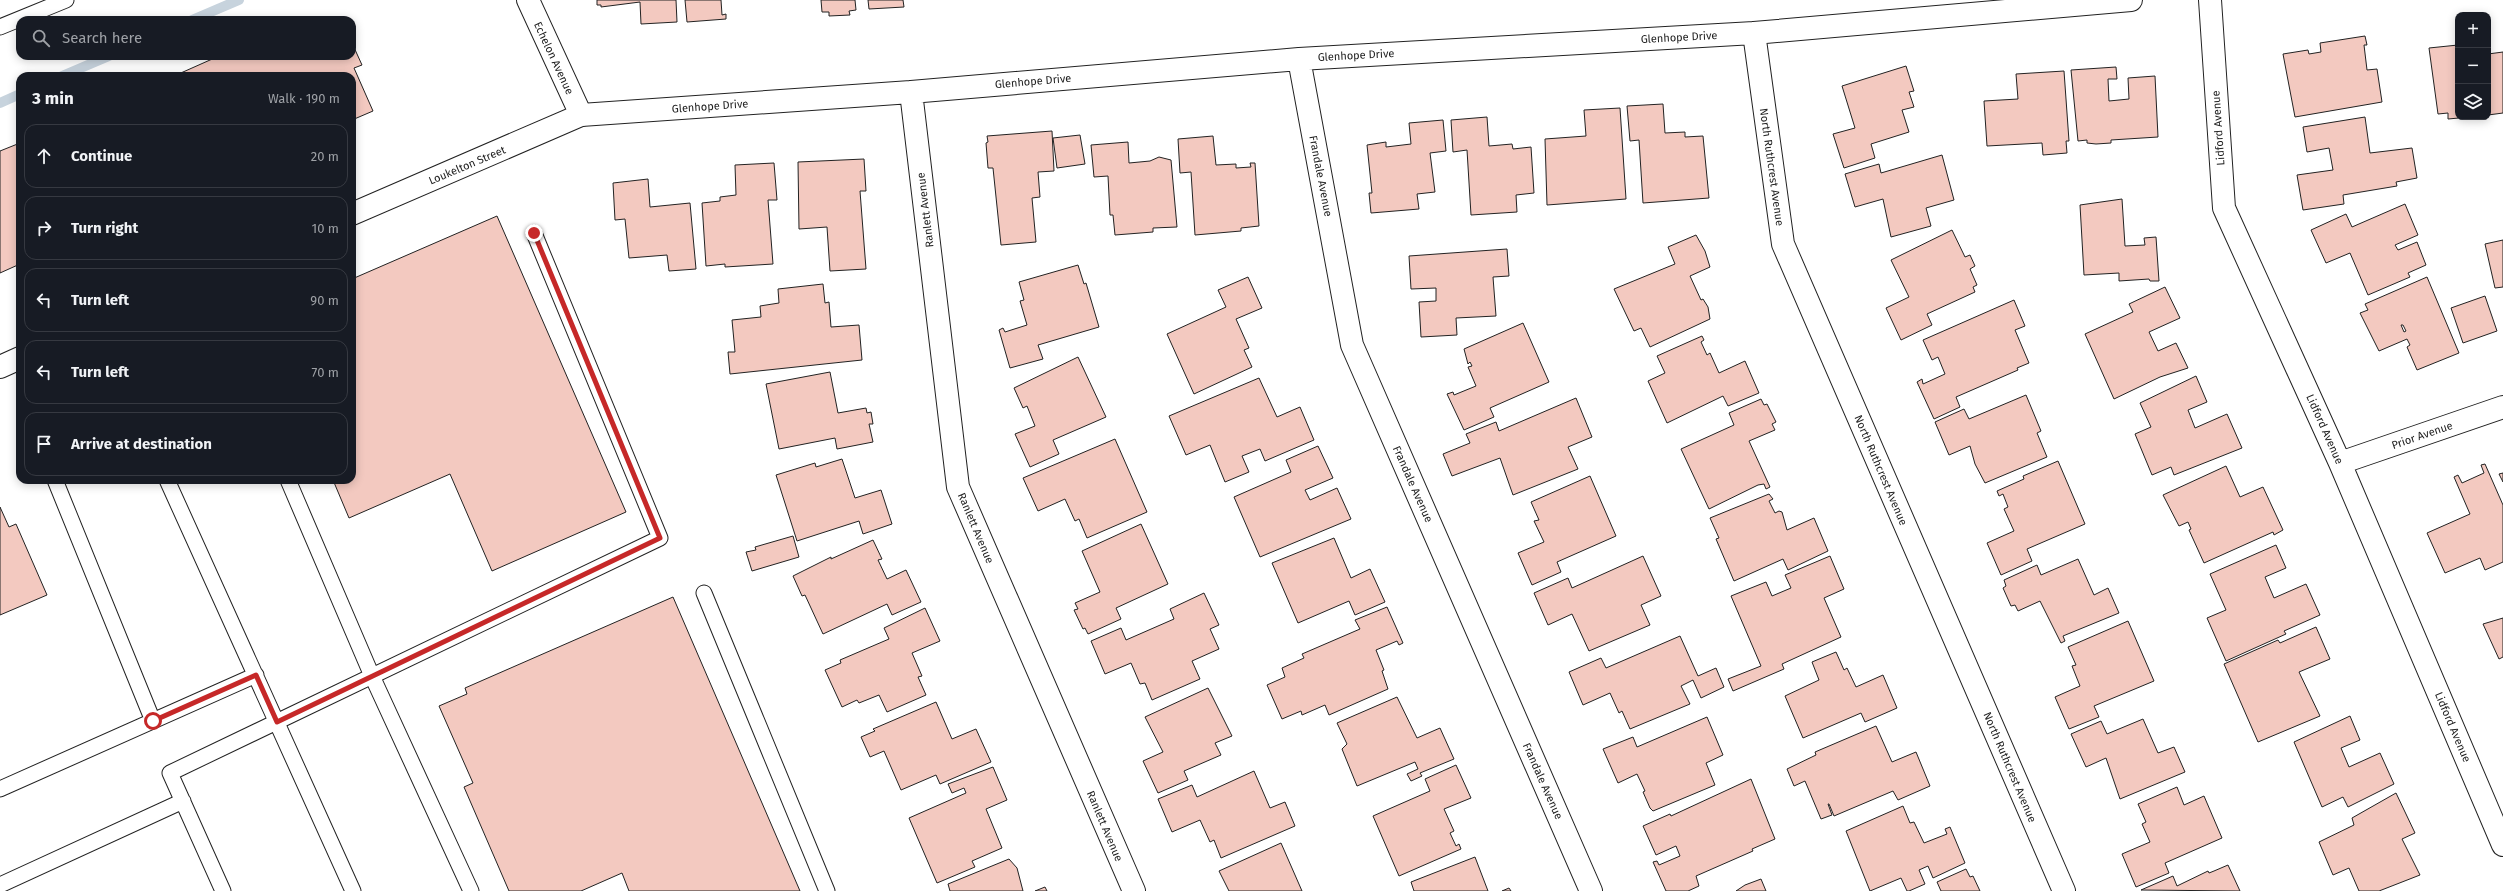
<!DOCTYPE html>
<html lang="en">
<head>
<meta charset="utf-8">
<style>
	:root { --surface:#171b24; --page:#242831; --text:#f1f3f6; --muted:#9ea1a6; --line:#363941 }
	body { margin:0; font-family:"Fira Sans",sans-serif; background:var(--page); color:var(--text) }
	.controls { position:absolute; right:12px; top:12px; display:grid; overflow:hidden; border-radius:8px; box-shadow:0 2px 10px #0003 }
	.controls button { width:36px; height:36px; display:grid; place-items:center; padding:0; border:0; border-bottom:1px solid var(--line); background:var(--surface); color:var(--text); font:20px sans-serif }
	.stop { position:absolute; width:12px; height:12px; margin:-9px; border:3px solid #c62828; border-radius:50%; background:#fff }
	.stop.end { background:#c62828; border-color:#fff; box-shadow:0 1px 4px #0008 }
	.list { margin:0; padding:0; list-style:none }
	h2 { display:flex; justify-content:space-between; align-items:center; height:52px; margin:0; padding:0 16px; font-size:17px }
	h2 small { font-size:13px; font-weight:400; color:var(--muted) }
	.list li { display:grid; grid-template-columns:26px 1fr auto; gap:12px; align-items:center; box-sizing:border-box; height:64px; margin:0 8px 8px; padding:0 8px; border:1px solid var(--line); border-radius:12px }
	.list b { display:block; font-size:15px; white-space:nowrap }
	.list em { font-size:13px; font-style:normal; color:var(--muted) }
	.icon { flex:none; width:22px; height:22px; fill:none; stroke:currentColor; stroke-width:2; stroke-linecap:round; stroke-linejoin:round }
	.map { position:relative; flex:none; width:2503px; height:891px; overflow:hidden }
	.search { position:absolute; background:var(--surface); box-shadow:0 2px 10px #0003; left:16px; top:16px; width:340px; height:44px; display:flex; align-items:center; gap:10px; box-sizing:border-box; padding:0 14px; border-radius:12px; color:var(--muted); font-size:15px }
	.panel { position:absolute; background:var(--surface); box-shadow:0 2px 10px #0003; left:16px; top:72px; width:340px; height:412px; border-radius:12px }
	.map>svg:first-child { display:block }
	.lines { fill:none; stroke-linecap:round; stroke-linejoin:round }
	.stream { stroke:#c7d3dd; stroke-width:10 }
	.building { fill:#f3c9c0; stroke:#222; fill-rule:evenodd }
	.lane-casing { stroke:#222; stroke-width:17 }
	.street-casing { stroke:#222; stroke-width:24 }
	.secondary-casing { stroke:#222; stroke-width:24 }
	.lane { stroke:#fff; stroke-width:15 }
	.street { stroke:#fff; stroke-width:22 }
	.secondary { stroke:#fff; stroke-width:22 }
	.route { stroke:#c62828; stroke-width:5 }
	.labels { text-anchor:middle; stroke-width:3; stroke-linejoin:round; paint-order:stroke }
	.street-label { font-size:11px; fill:#222; stroke:#fff }
</style>
</head>
<body>
<div class="map">
<svg width="2503" height="891" viewBox="0 0 2503 891">
	<rect width="100%" height="100%" fill="#fff"/>
	<g class="lines">
		<!-- stream -->
		<path class="stream" d="M 192,20 L 239,0
			M 62,76 L 109,56
			M 0,103 L 20,94"/>
	</g>
	<!-- building -->
	<path class="building" d="M 597,0 L 676,0 L 677,22 L 641,24 L 640,2 L 601,7 L 601,5 L 597,5 Z
		M 685,0 L 721,0 L 722,15 L 726,14 L 726,19 L 687,22 Z
		M 821,0 L 855,0 L 856,10 L 849,11 L 850,15 L 829,16 L 829,12 L 822,12 Z
		M 868,0 L 903,0 L 904,7 L 869,9 Z
		M 2365,36 L 2367,45 L 2364,45 L 2367,70 L 2377,69 L 2382,102 L 2295,117 L 2283,54 L 2308,50 L 2309,54 L 2321,52 L 2320,43 Z
		M 352,43 L 362,65 L 354,68 L 373,111 L 352,120 L 352,76 L 174,76 L 219,56 L 352,56 Z
		M 2458,45 L 2458,117 L 2470,117 L 2448,119 L 2448,113 L 2438,114 L 2429,48 Z
		M 2503,52 L 2503,113 L 2488,115 L 2488,54 Z
		M 1906,66 L 1914,91 L 1909,92 L 1914,107 L 1902,110 L 1909,132 L 1871,144 L 1875,158 L 1844,168 L 1833,134 L 1855,128 L 1842,86 Z
		M 2116,67 L 2117,79 L 2108,79 L 2109,101 L 2129,99 L 2128,78 L 2155,76 L 2158,137 L 2111,140 L 2111,143 L 2096,144 L 2087,143 L 2087,140 L 2078,141 L 2071,70 Z
		M 2064,71 L 2069,141 L 2066,141 L 2067,153 L 2043,155 L 2042,143 L 1987,146 L 1984,101 L 2018,99 L 2016,74 Z
		M 1663,104 L 1665,133 L 1685,132 L 1685,137 L 1703,136 L 1709,198 L 1643,203 L 1639,140 L 1630,141 L 1627,106 Z
		M 1620,108 L 1626,199 L 1547,205 L 1545,139 L 1586,136 L 1584,110 Z
		M 1487,117 L 1489,146 L 1512,144 L 1513,149 L 1531,147 L 1534,193 L 1516,195 L 1517,212 L 1471,215 L 1467,150 L 1453,152 L 1451,120 Z
		M 2365,117 L 2370,153 L 2412,148 L 2417,178 L 2396,182 L 2397,186 L 2343,195 L 2344,204 L 2303,210 L 2297,175 L 2333,170 L 2329,148 L 2307,152 L 2303,127 Z
		M 1443,120 L 1446,151 L 1430,153 L 1435,192 L 1417,194 L 1419,209 L 1371,213 L 1369,193 L 1372,193 L 1367,145 L 1386,142 L 1386,147 L 1411,144 L 1409,123 Z
		M 1052,131 L 1054,171 L 1038,172 L 1040,197 L 1032,198 L 1036,242 L 1001,245 L 993,168 L 988,168 L 986,143 L 988,142 L 987,136 Z
		M 1080,135 L 1085,164 L 1057,168 L 1053,138 Z
		M 1213,136 L 1216,165 L 1236,164 L 1236,168 L 1251,167 L 1250,163 L 1255,163 L 1259,226 L 1241,228 L 1241,231 L 1195,235 L 1191,172 L 1180,173 L 1178,139 Z
		M 1128,142 L 1129,163 L 1150,161 L 1159,157 L 1171,160 L 1177,227 L 1153,228 L 1153,232 L 1115,235 L 1113,215 L 1110,215 L 1108,176 L 1094,177 L 1091,145 Z
		M 20,143 L 20,264 L 0,273 L 0,151 Z
		M 1942,155 L 1954,200 L 1926,208 L 1931,226 L 1891,237 L 1883,199 L 1855,207 L 1845,174 L 1879,164 L 1881,173 Z
		M 864,159 L 866,191 L 860,191 L 866,269 L 830,271 L 827,227 L 799,229 L 798,162 Z
		M 774,163 L 777,200 L 768,200 L 773,264 L 725,267 L 725,264 L 706,266 L 702,203 L 720,201 L 720,197 L 736,195 L 735,165 Z
		M 648,179 L 650,207 L 690,203 L 696,269 L 669,271 L 667,255 L 629,258 L 625,219 L 615,220 L 613,183 Z
		M 2122,199 L 2125,246 L 2145,245 L 2144,238 L 2156,237 L 2159,281 L 2150,281 L 2149,279 L 2119,281 L 2119,273 L 2084,275 L 2080,205 Z
		M 2405,204 L 2418,235 L 2395,245 L 2398,250 L 2417,242 L 2426,265 L 2408,273 L 2410,277 L 2368,295 L 2350,253 L 2326,263 L 2311,230 L 2346,214 L 2352,227 Z
		M 497,216 L 626,512 L 492,571 L 450,474 L 349,518 L 333,480 L 352,480 L 352,279 Z
		M 1952,230 L 1965,257 L 1970,255 L 1975,266 L 1970,269 L 1977,285 L 1973,287 L 1975,292 L 1927,314 L 1932,325 L 1901,340 L 1886,308 L 1909,297 L 1891,260 Z
		M 1696,235 L 1705,251 L 1710,267 L 1690,276 L 1701,300 L 1703,299 L 1708,307 L 1710,319 L 1650,347 L 1641,328 L 1634,331 L 1614,289 L 1675,264 L 1668,247 Z
		M 2503,240 L 2503,287 L 2495,288 L 2485,244 Z
		M 1507,249 L 1509,276 L 1493,277 L 1496,316 L 1456,318 L 1457,335 L 1421,337 L 1419,302 L 1436,301 L 1436,288 L 1411,289 L 1409,256 Z
		M 1078,265 L 1084,284 L 1086,283 L 1099,327 L 1038,345 L 1043,359 L 1010,368 L 999,330 L 1003,328 L 1005,332 L 1027,325 L 1020,301 L 1024,300 L 1019,282 Z
		M 1248,277 L 1262,308 L 1236,319 L 1249,348 L 1244,350 L 1252,367 L 1194,394 L 1167,334 L 1226,307 L 1218,290 Z
		M 2427,277 L 2459,353 L 2417,370 L 2407,347 L 2410,345 L 2407,339 L 2379,351 L 2360,313 L 2368,310 L 2365,304 ZM 2401,325 L 2403,325 L 2406,331 L 2404,332 Z
		M 823,284 L 825,303 L 829,302 L 831,327 L 859,325 L 862,360 L 730,374 L 728,352 L 735,352 L 732,320 L 761,317 L 760,306 L 779,303 L 778,289 Z
		M 2165,287 L 2180,318 L 2149,332 L 2158,351 L 2176,343 L 2188,368 L 2160,377 L 2114,399 L 2085,334 L 2133,312 L 2129,304 Z
		M 2485,296 L 2497,331 L 2463,343 L 2451,308 Z
		M 2014,300 L 2025,326 L 2015,330 L 2029,363 L 2017,368 L 2018,370 L 1956,397 L 1960,407 L 1934,419 L 1917,382 L 1922,379 L 1923,384 L 1945,374 L 1938,357 L 1932,360 L 1923,340 Z
		M 1523,323 L 1549,382 L 1490,408 L 1494,417 L 1464,430 L 1447,394 L 1453,392 L 1454,395 L 1476,386 L 1468,367 L 1472,366 L 1470,362 L 1468,364 L 1464,349 Z
		M 1702,336 L 1704,340 L 1701,342 L 1707,355 L 1710,353 L 1719,373 L 1745,361 L 1759,393 L 1728,406 L 1723,396 L 1667,423 L 1648,381 L 1665,373 L 1657,356 Z
		M 1078,357 L 1106,417 L 1053,440 L 1059,454 L 1030,467 L 1015,434 L 1035,426 L 1027,406 L 1023,408 L 1014,388 Z
		M 830,372 L 838,413 L 866,408 L 867,413 L 871,412 L 873,424 L 869,424 L 873,442 L 837,449 L 835,438 L 779,449 L 766,384 Z
		M 2196,376 L 2207,402 L 2188,410 L 2195,428 L 2227,414 L 2242,448 L 2174,475 L 2171,467 L 2152,475 L 2135,434 L 2151,427 L 2140,403 Z
		M 1259,378 L 1277,417 L 1300,407 L 1314,440 L 1265,461 L 1260,449 L 1242,456 L 1249,472 L 1225,482 L 1210,445 L 1186,455 L 1169,416 Z
		M 2026,395 L 2041,431 L 2037,433 L 2047,457 L 1985,483 L 1975,464 L 1970,446 L 1949,455 L 1935,422 L 1964,409 L 1969,419 Z
		M 1576,398 L 1592,437 L 1568,447 L 1578,469 L 1513,495 L 1500,458 L 1452,476 L 1443,454 L 1470,443 L 1466,434 L 1496,422 L 1499,431 Z
		M 1761,399 L 1764,405 L 1767,404 L 1776,422 L 1772,424 L 1775,430 L 1749,441 L 1770,487 L 1766,489 L 1764,484 L 1758,485 L 1709,509 L 1681,449 L 1734,425 L 1729,413 Z
		M 1115,439 L 1147,512 L 1087,538 L 1079,519 L 1075,521 L 1065,499 L 1038,511 L 1023,478 Z
		M 1318,446 L 1333,478 L 1305,490 L 1310,500 L 1337,488 L 1351,519 L 1260,557 L 1234,497 L 1291,472 L 1286,460 Z
		M 842,459 L 855,498 L 881,490 L 892,524 L 863,534 L 859,521 L 797,541 L 776,475 L 815,463 L 816,467 Z
		M 2058,461 L 2085,524 L 2027,549 L 2032,561 L 2001,575 L 1987,543 L 2014,531 L 2004,509 L 2008,507 L 2003,494 L 1999,496 L 1997,491 L 2024,479 L 2023,476 Z
		M 2485,464 L 2503,505 L 2503,562 L 2485,570 L 2480,558 L 2445,573 L 2427,533 L 2470,514 L 2454,477 L 2458,475 L 2462,483 L 2484,473 L 2481,465 Z
		M 2226,466 L 2240,497 L 2263,487 L 2283,530 L 2274,535 L 2273,532 L 2204,563 L 2189,530 L 2191,529 L 2188,522 L 2179,526 L 2163,495 Z
		M 2503,473 L 2503,482 L 2499,474 Z
		M 1590,476 L 1616,536 L 1557,562 L 1561,572 L 1532,585 L 1518,553 L 1544,542 L 1534,521 L 1539,520 L 1531,502 Z
		M 1769,494 L 1773,499 L 1769,501 L 1775,513 L 1779,511 L 1782,512 L 1787,530 L 1814,518 L 1828,551 L 1788,570 L 1783,559 L 1734,581 L 1716,539 L 1719,538 L 1710,518 Z
		M 0,507 L 9,527 L 16,524 L 47,595 L 0,615 Z
		M 1141,524 L 1168,584 L 1116,608 L 1121,619 L 1088,634 L 1085,628 L 1083,629 L 1074,610 L 1078,609 L 1075,603 L 1100,592 L 1082,551 Z
		M 793,536 L 799,557 L 752,571 L 746,552 L 756,550 L 755,547 Z
		M 1334,538 L 1351,578 L 1370,569 L 1385,602 L 1355,615 L 1349,601 L 1298,623 L 1272,563 Z
		M 873,540 L 882,559 L 878,560 L 887,579 L 906,570 L 921,602 L 892,615 L 887,604 L 823,634 L 805,595 L 802,596 L 793,576 L 831,557 L 831,559 Z
		M 2276,545 L 2286,568 L 2265,577 L 2274,598 L 2306,584 L 2320,615 L 2284,631 L 2286,634 L 2226,661 L 2207,618 L 2226,610 L 2210,574 Z
		M 1643,556 L 1661,596 L 1641,605 L 1650,625 L 1589,651 L 1572,614 L 1548,625 L 1534,593 L 1568,578 L 1572,588 Z
		M 1830,556 L 1844,589 L 1824,598 L 1841,637 L 1782,664 L 1784,669 L 1733,691 L 1728,679 L 1761,666 L 1731,596 L 1766,582 L 1772,596 L 1791,588 L 1785,575 Z
		M 2078,559 L 2094,595 L 2108,588 L 2119,613 L 2063,636 L 2065,641 L 2061,643 L 2040,601 L 2018,611 L 2015,605 L 2011,606 L 2003,588 L 2006,586 L 2004,580 L 2037,565 L 2041,575 Z
		M 1204,593 L 1219,625 L 1210,629 L 1219,649 L 1192,661 L 1200,679 L 1152,700 L 1145,683 L 1140,684 L 1131,663 L 1105,674 L 1091,641 L 1121,628 L 1126,640 L 1174,619 L 1170,609 Z
		M 673,597 L 800,891 L 629,891 L 622,873 L 581,891 L 509,891 L 464,787 L 473,783 L 439,706 L 467,694 L 465,688 Z
		M 1387,607 L 1403,643 L 1399,645 L 1397,641 L 1376,650 L 1384,670 L 1382,671 L 1388,689 L 1329,715 L 1325,705 L 1302,715 L 1301,711 L 1282,719 L 1267,685 L 1285,677 L 1282,668 L 1304,658 L 1302,654 L 1360,629 L 1355,620 Z
		M 925,608 L 940,641 L 912,653 L 922,676 L 918,677 L 926,695 L 887,712 L 879,695 L 859,703 L 857,700 L 842,707 L 825,670 L 841,663 L 840,660 L 889,639 L 884,628 Z
		M 2503,618 L 2503,657 L 2499,659 L 2483,624 Z
		M 2128,621 L 2154,681 L 2094,706 L 2099,717 L 2069,729 L 2055,697 L 2080,686 L 2072,666 L 2076,665 L 2068,647 Z
		M 2316,627 L 2330,659 L 2299,672 L 2320,716 L 2258,742 L 2224,664 L 2278,640 L 2280,643 Z
		M 1680,636 L 1698,676 L 1716,668 L 1724,687 L 1701,698 L 1693,680 L 1681,686 L 1690,704 L 1630,729 L 1622,711 L 1619,713 L 1610,693 L 1583,705 L 1569,672 L 1601,658 L 1606,668 Z
		M 1836,652 L 1844,670 L 1847,668 L 1856,687 L 1883,675 L 1897,708 L 1865,722 L 1861,713 L 1803,738 L 1785,696 L 1819,680 L 1812,662 Z
		M 1208,688 L 1232,736 L 1215,743 L 1221,755 L 1184,771 L 1188,780 L 1158,793 L 1143,761 L 1163,752 L 1145,717 Z
		M 1397,697 L 1417,738 L 1440,728 L 1454,759 L 1420,773 L 1422,776 L 1411,781 L 1407,774 L 1418,769 L 1415,762 L 1357,786 L 1342,749 L 1347,744 L 1337,723 Z
		M 936,702 L 952,739 L 976,729 L 991,762 L 940,784 L 936,775 L 901,790 L 884,751 L 870,757 L 861,737 L 875,731 L 873,729 Z
		M 2350,716 L 2360,740 L 2341,748 L 2349,767 L 2380,753 L 2394,784 L 2348,807 L 2343,797 L 2322,807 L 2294,742 Z
		M 1707,717 L 1723,755 L 1706,763 L 1715,785 L 1653,811 L 1650,808 L 1643,792 L 1645,791 L 1637,774 L 1618,783 L 1603,749 L 1633,737 L 1637,747 Z
		M 2143,719 L 2158,753 L 2174,747 L 2185,772 L 2120,799 L 2106,758 L 2086,767 L 2071,734 L 2101,721 L 2107,734 Z
		M 1876,726 L 1892,762 L 1916,752 L 1930,786 L 1898,800 L 1893,791 L 1834,816 L 1829,804 L 1828,804 L 1832,815 L 1821,819 L 1805,781 L 1794,786 L 1787,769 L 1816,755 L 1815,752 Z
		M 1456,765 L 1471,798 L 1444,809 L 1454,831 L 1450,833 L 1456,846 L 1459,844 L 1461,849 L 1399,876 L 1373,816 L 1430,791 L 1425,779 Z
		M 993,767 L 1007,800 L 986,809 L 1002,848 L 972,861 L 975,867 L 937,883 L 909,818 L 966,793 L 964,788 L 952,793 L 948,784 Z
		M 1254,771 L 1270,808 L 1285,802 L 1295,826 L 1221,858 L 1214,840 L 1210,842 L 1200,820 L 1172,832 L 1158,799 L 1192,785 L 1197,797 Z
		M 1751,779 L 1775,839 L 1752,849 L 1753,851 L 1696,876 L 1699,886 L 1688,891 L 1666,891 L 1653,862 L 1657,861 L 1659,865 L 1680,856 L 1676,846 L 1656,855 L 1643,826 L 1670,814 L 1671,816 Z
		M 2177,787 L 2184,805 L 2204,796 L 2222,838 L 2165,863 L 2169,873 L 2136,887 L 2122,854 L 2150,842 L 2142,824 L 2146,822 L 2138,804 Z
		M 2396,793 L 2415,833 L 2402,839 L 2420,875 L 2379,891 L 2359,891 L 2349,868 L 2333,875 L 2319,842 L 2354,825 L 2352,818 Z
		M 1903,806 L 1910,823 L 1914,822 L 1924,843 L 1947,834 L 1945,829 L 1950,827 L 1965,863 L 1933,878 L 1928,866 L 1919,870 L 1925,884 L 1909,891 L 1907,891 L 1901,878 L 1870,891 L 1846,831 Z
		M 1281,843 L 1302,891 L 1229,891 L 1219,871 Z
		M 1475,857 L 1488,891 L 1414,891 L 1411,882 Z
		M 1009,859 L 1017,868 L 1023,891 L 950,891 L 948,884 Z
		M 2228,865 L 2240,891 L 2141,890 L 2173,876 L 2177,886 L 2208,871 L 2209,873 L 2214,871 Z
		M 1966,869 L 1970,877 L 1973,876 L 1980,891 L 1941,891 L 1937,882 Z
		M 1761,879 L 1766,891 L 1736,891 L 1745,885 Z
		M 1045,887 L 1047,891 L 1035,891 Z
		M 1509,888 L 1511,891 L 1502,891 Z"/>
	<g class="lines">
		<!-- lane casing -->
		<g class="lane-casing">
			<path id="lane" d="M 0,27 L 66,0
				M 55,480 L 153,721
				M 167,480 L 353,891
				M 288,480 L 372,676 L 471,891
				M 704,593 L 827,891
				M 0,789 L 256,675
				M 0,885 L 183,801
				M 223,891 L 170,773 L 660,538 L 534,233"/>
		</g>
		<!-- street casing -->
		<g class="street-casing">
			<path id="street" d="M 2210,0 L 2224,208 L 2340,463 L 2503,845
				M 1754,33 L 1783,244 L 2064,891
				M 1299,59 L 1352,345 L 1591,891
				M 911,92 L 958,487 L 1134,891
				M 352,214 L 581,115 L 911,92 L 1299,59 L 1754,33 L 2131,0
				M 0,367 L 20,358
				M 2340,463 L 2503,407"/>
		</g>
		<!-- secondary casing -->
		<g class="secondary-casing">
			<path id="secondary" d="M 528,0 L 581,115"/>
		</g>
		<!-- lane -->
		<use href="#lane" class="lane"/>
		<!-- street -->
		<use href="#street" class="street"/>
		<!-- secondary -->
		<use href="#secondary" class="secondary"/>
	</g>
	<g class="lines">
		<!-- route -->
		<path class="route" d="M 153,721 L 256,675 L 277,722 L 660,538 L 534,233"/>
	</g>
	<g class="labels">
		<!-- street labels -->
		<g class="street-label">
			<text transform="translate(1679 37) rotate(-3)" y="4">Glenhope Drive</text>
			<text transform="translate(1356 55) rotate(-3)" y="4">Glenhope Drive</text>
			<text transform="translate(554 58) rotate(65)" y="4">Echelon Avenue</text>
			<text transform="translate(1033 81) rotate(-5)" y="4">Glenhope Drive</text>
			<text transform="translate(710 106) rotate(-4)" y="4">Glenhope Drive</text>
			<text transform="translate(2218 128) rotate(-94)" y="4">Lidford Avenue</text>
			<text transform="translate(467 165) rotate(-23)" y="4">Loukelton Street</text>
			<text transform="translate(1772 167) rotate(82)" y="4">North Ruthcrest Avenue</text>
			<text transform="translate(1321 176) rotate(79)" y="4">Frandale Avenue</text>
			<text transform="translate(925 210) rotate(-97)" y="4">Ranlett Avenue</text>
			<text transform="translate(2325 429) rotate(66)" y="4">Lidford Avenue</text>
			<text transform="translate(2422 435) rotate(-19)" y="4">Prior Avenue</text>
			<text transform="translate(1881 470) rotate(67)" y="4">North Ruthcrest Avenue</text>
			<text transform="translate(1413 484) rotate(66)" y="4">Frandale Avenue</text>
			<text transform="translate(976 528) rotate(67)" y="4">Ranlett Avenue</text>
			<text transform="translate(2453 727) rotate(67)" y="4">Lidford Avenue</text>
			<text transform="translate(2010 767) rotate(67)" y="4">North Ruthcrest Avenue</text>
			<text transform="translate(1543 781) rotate(66)" y="4">Frandale Avenue</text>
			<text transform="translate(1105 826) rotate(67)" y="4">Ranlett Avenue</text>
		</g>
	</g>
</svg>
<div class="controls">
<button>+</button>
<button>−</button>
<button><svg class="icon" aria-label="layers" viewBox="0 0 24 24"><path d="M12 4l9 5-9 5-9-5zM3 14l9 5 9-5"/></svg></button>
</div>
<div class="stop" style="left:153px;top:721px"></div>
<div class="stop end" style="left:534px;top:233px"></div>
<div class="search"><svg class="icon" aria-label="search" viewBox="0 0 24 24"><circle cx="10" cy="10" r="6"/><path d="M15 15l6 6"/></svg>Search here</div>
<section class="panel">
<h2>3 min<small>Walk · 190 m</small></h2>
<ul class="list">
<li><svg class="icon" aria-label="ahead" viewBox="0 0 24 24"><path d="M12 20V5M6 11l6-6 6 6"/></svg><div><b>Continue</b></div><em>20 m</em></li>
<li><svg class="icon" aria-label="right" viewBox="0 0 24 24"><path d="M7 20v-9h11M14 6l5 5-5 5"/></svg><div><b>Turn right</b></div><em>10 m</em></li>
<li><svg class="icon" aria-label="left" viewBox="0 0 24 24"><path d="M17 20v-9H6M10 6l-5 5 5 5"/></svg><div><b>Turn left</b></div><em>90 m</em></li>
<li><svg class="icon" aria-label="left" viewBox="0 0 24 24"><path d="M17 20v-9H6M10 6l-5 5 5 5"/></svg><div><b>Turn left</b></div><em>70 m</em></li>
<li><svg class="icon" aria-label="arrive" viewBox="0 0 24 24"><path d="M6 21V4h12l-3 4 3 4H6"/></svg><div><b>Arrive at destination</b></div></li>
</ul>
</section>
</div>
</body>
</html>
